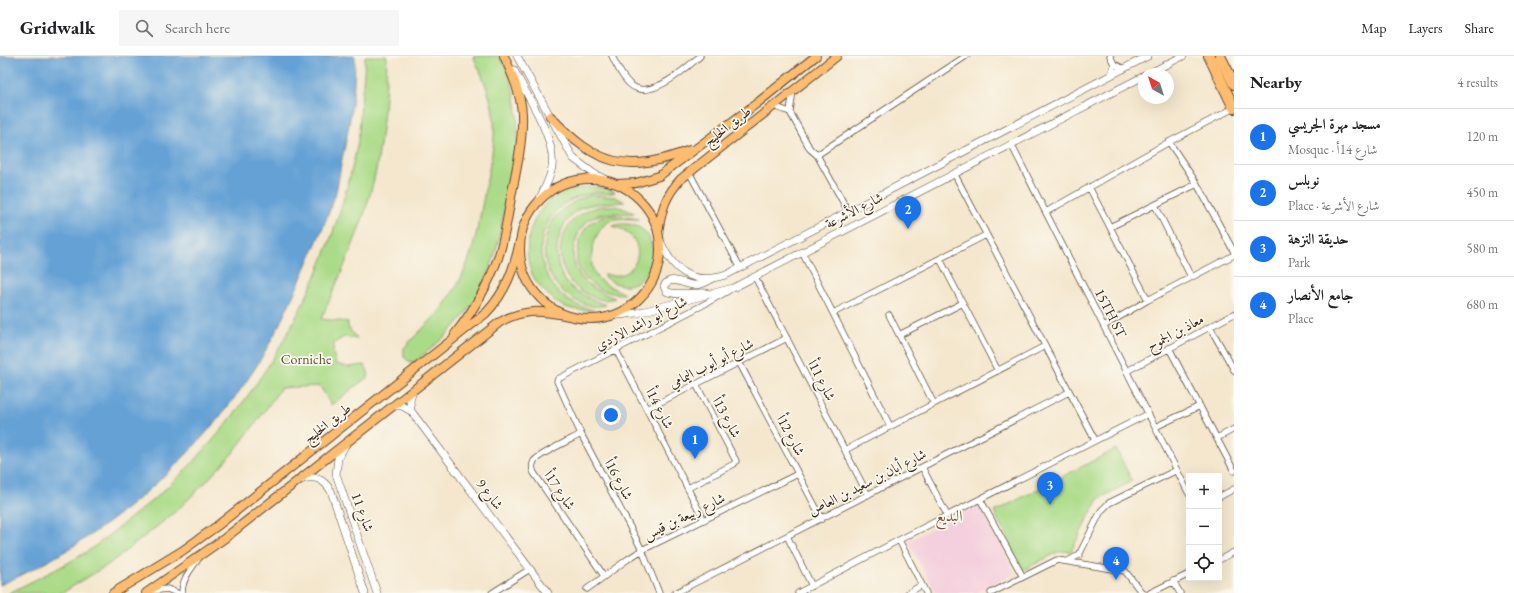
<!DOCTYPE html>
<html lang="en">
<head>
<meta charset="utf-8">
<style>
	:root { --surface:#fff; --page:#f6f6f6; --text:#202124; --muted:#757577; --line:#e0e0e0; --accent:#1a73e8 }
	body { margin:0; font-family:"EB Garamond",Amiri,serif; background:var(--page); color:var(--text) }
	.controls { position:absolute; right:12px; bottom:12px; display:grid; overflow:hidden; border-radius:0px; box-shadow:0 4px 16px #0002 }
	.controls button { width:36px; height:36px; display:grid; place-items:center; padding:0; border:0; border-bottom:1px solid var(--line); background:var(--surface); color:var(--text); font:20px sans-serif }
	.compass { position:absolute; left:1138px; top:12px; width:36px; height:36px; border-radius:50%; background:var(--surface); box-shadow:0 4px 16px #0002; rotate:321deg }
	.you { position:absolute; left:611px; top:359px; width:14px; height:14px; margin:-10px; border:3px solid #fff; border-radius:50%; background:#1a73e8; box-shadow:0 0 0 6px #1a73e833 }
	.badge { display:grid; place-items:center; width:26px; height:26px; border-radius:50%; background:var(--accent); color:#fff; font-size:13px; font-weight:700 }
	.pin { position:absolute; translate:-50% -33px; filter:drop-shadow(0 1px 2px #0008) }
	.pin::after { content:''; position:absolute; top:21px; width:14px; height:12px; background:inherit; clip-path:polygon(0 0,100% 0,50% 100%) }
	.list { margin:0; padding:0; list-style:none }
	h2 { display:flex; justify-content:space-between; align-items:center; height:52px; margin:0; padding:0 16px; font-size:17px }
	h2 small { font-size:13px; font-weight:400; color:var(--muted) }
	.list li { display:grid; grid-template-columns:26px 1fr auto; gap:12px; align-items:center; box-sizing:border-box; height:56px; padding:0 16px; border-top:1px solid var(--line) }
	.list b { display:block; font-size:15px; white-space:nowrap }
	.list p { margin:0; font-size:13px; white-space:nowrap; color:var(--muted) }
	.list em { font-size:13px; font-style:normal; color:var(--muted) }
	.icon { flex:none; width:22px; height:22px; fill:none; stroke:currentColor; stroke-width:2; stroke-linecap:round; stroke-linejoin:round }
	.map { position:relative; flex:none; width:1234px; height:537px; overflow:hidden }
	header { display:flex; align-items:center; gap:24px; box-sizing:border-box; height:56px; padding:0 20px; background:var(--surface); border-bottom:1px solid var(--line) }
	header strong { font-size:19px }
	nav { display:flex; gap:22px; margin-inline-start:auto; font-size:14px }
	.search { width:280px; height:36px; background:var(--page); display:flex; align-items:center; gap:10px; box-sizing:border-box; padding:0 14px; border-radius:0px; color:var(--muted); font-size:15px }
	main { display:flex }
	aside { flex:1; background:var(--surface) }
	.map>svg:first-child { display:block }
	.built { fill:#f4cfdd }
	.green { fill:#abdb88; stroke:#738253 }
	.water { fill:#65a1d5; stroke:#50667a }
	.lines { fill:none; stroke-linecap:round; stroke-linejoin:round }
	.minor-casing { stroke:#574638; stroke-width:7 }
	.tertiary-casing { stroke:#574638; stroke-width:8 }
	.primary-casing { stroke:#574638; stroke-width:10 }
	.motorway-casing { stroke:#574638; stroke-width:12 }
	.minor { stroke:#fff; stroke-width:5.5 }
	.tertiary { stroke:#fff; stroke-width:7 }
	.primary { stroke:#fdbc6f; stroke-width:8 }
	.motorway { stroke:#fdbc6f; stroke-width:10 }
	.labels { text-anchor:middle; stroke-width:3.5; stroke-linejoin:round; paint-order:stroke }
	.street-label { font-size:14px; fill:#3b2a1e; stroke:#fbf7ec }
	.park-label { font-size:14px; fill:#575638; stroke:#fbf7ec }
	.neighbourhood-label { font-size:15px; fill:#7a5146; stroke:#fbf7ec }
</style>
</head>
<body>
<header>
<strong>Gridwalk</strong>
<div class="search"><svg class="icon" aria-label="search" viewBox="0 0 24 24"><circle cx="10" cy="10" r="6"/><path d="M15 15l6 6"/></svg>Search here</div>
<nav><a>Map</a><a>Layers</a><a>Share</a></nav>
</header>
<main>
<div class="map">
<svg width="1234" height="537" viewBox="0 0 1234 537">
	<rect width="100%" height="100%" fill="#fbf7ec"/>
	<filter id="ink" filterUnits="userSpaceOnUse"><feTurbulence type="fractalNoise" baseFrequency=".025" numOctaves="2"/><feDisplacementMap in="SourceGraphic" scale="8" xChannelSelector="R" yChannelSelector="G"/><feConvolveMatrix kernelMatrix="1 2 1 2 8 2 1 2 1" color-interpolation-filters="sRGB"/></filter>
	<filter id="wash" filterUnits="userSpaceOnUse"><feTurbulence type="fractalNoise" baseFrequency=".012" numOctaves="4" result="noise"/><feDisplacementMap in="SourceGraphic" scale="16" xChannelSelector="R" yChannelSelector="G"/><feGaussianBlur stdDeviation="0.9" result="paint"/><feColorMatrix in="noise" values="0 0 0 0 0 0 0 0 0 0 0 0 0 0 0 0 0 1.4 0 .05"/><feComposite in="paint" operator="in"/></filter>
	<g filter="url(#wash)">
		<rect width="100%" height="100%" fill="#f4e7ce"/>
		<!-- built -->
		<path class="built" d="M 980,448 L 1015,517 L 976,537 L 936,537 L 908,485 Z"/>
		<!-- green -->
		<path class="green" d="M 365,0 L 387,0 C 386,36 383,73 377,109 C 367,162 343,213 321,263 L 348,266 L 348,271 L 357,283 L 344,281 L 334,287 L 333,296 L 336,308 L 348,311 L 364,309 L 367,313 L 369,320 L 331,349 L 320,330 L 281,332 L 258,364 L 231,399 L 202,430 L 175,456 L 145,480 L 109,508 L 62,537 L 9,537 C 34,524 61,512 85,497 C 102,486 117,472 133,460 C 148,448 163,436 177,422 C 270,332 333,211 358,85 C 360,73 360,60 361,48 C 362,32 365,16 365,0 Z
			M 473,0 L 499,0 C 517,27 520,65 516,97 C 514,115 509,133 505,151 C 500,179 495,207 481,233 C 466,263 441,286 414,306 L 410,306 L 404,301 L 404,292 C 419,275 437,261 449,242 C 474,208 479,164 487,124 C 491,102 497,79 493,57 C 490,36 482,19 473,0 Z
			M 590,131 L 605,132 L 615,136 C 609,139 603,137 597,137 C 587,137 567,144 560,151 C 530,178 537,224 571,246 C 578,250 586,252 594,254 C 583,255 571,254 561,249 C 557,247 554,244 551,241 C 545,236 537,228 533,220 C 521,196 529,161 550,144 C 561,135 576,132 590,131 Z
			M 591,139 L 615,141 L 625,146 C 609,148 588,145 575,156 C 555,172 550,209 568,228 C 579,239 592,244 606,249 C 595,252 590,250 579,246 C 553,234 538,206 547,177 C 548,174 549,169 551,166 C 560,152 576,144 591,139 Z
			M 602,150 L 617,150 L 634,157 C 620,159 605,154 592,162 C 584,167 580,173 577,181 C 564,213 586,232 615,242 C 604,245 599,244 588,239 C 545,218 554,157 602,150 Z
			M 614,159 L 638,163 C 630,163 618,161 610,165 C 594,172 586,206 596,220 C 603,230 616,232 625,238 C 605,239 583,228 577,207 C 576,201 578,194 579,188 C 580,179 587,168 596,164 C 601,161 608,160 614,159 Z
			M 620,168 C 626,168 632,168 638,171 C 663,183 654,227 627,229 C 618,230 611,225 604,221 L 604,218 C 633,227 650,194 627,176 C 623,173 618,172 613,170 Z
			M 1116,393 L 1132,425 L 1098,443 L 1071,495 L 1058,496 L 1023,514 L 994,456 Z"/>
		<!-- water -->
		<path class="water" d="M 0,0 L 355,0 C 355,36 350,69 342,103 C 340,115 338,128 335,140 C 326,166 314,192 303,218 C 289,250 274,281 256,311 C 196,404 102,485 0,529 Z"/>
	</g>
	<g filter="url(#ink)">
		<g class="lines">
			<!-- minor casing -->
			<g class="minor-casing">
				<path id="minor" d="M 612,0 C 617,10 625,28 636,32 C 656,40 686,12 700,0
					M 1110,0 L 1114,8
					M 1111,19 L 1114,8 L 1124,13
					M 793,34 L 790,56 L 810,93 L 817,99
					M 773,50 L 790,56
					M 1169,86 L 1197,128 L 1234,196
					M 1011,88 L 1189,438
					M 689,116 L 740,211
					M 954,117 L 1095,384
					M 1089,131 L 1148,244
					M 1155,149 L 1191,221
					M 848,155 L 817,99 L 966,0
					M 1046,156 L 1169,86 L 1234,52
					M 1110,171 L 1197,128
					M 802,196 L 890,370
					M 940,203 L 998,315
					M 755,221 L 868,439
					M 833,257 L 986,179
					M 889,259 L 934,348
					M 1104,270 L 1148,244 L 1234,199
					M 1210,271 L 1234,314
					M 899,279 L 963,247
					M 1169,292 L 1234,415
					M 616,294 L 704,464
					M 739,306 L 822,463
					M 1127,315 L 1234,258
					M 647,353 L 787,282
					M 1155,371 L 1200,350
					M 581,378 C 572,383 539,398 534,405 C 532,409 532,413 534,417 L 604,520
					M 1217,382 L 1234,373
					M 845,394 L 1045,290
					M 922,411 L 947,459
					M 688,432 L 734,408 L 736,405 L 696,328
					M 1219,441 L 1234,433
					M 980,443 L 1023,521
					M 787,480 L 812,530
					M 899,484 L 926,537
					M 1219,504 L 1234,496
					M 1068,505 L 1079,499 L 1101,455 L 1109,447 L 1177,414
					M 1173,525 L 1180,537
					M 587,533 L 628,503 L 642,494 L 798,418
					M 152,535 L 167,533 L 177,537
					M 182,537 C 182,523 191,513 199,502
					M 492,537 L 530,513
					M 659,537 L 642,494 L 581,378 L 557,325 L 558,323 L 701,250 L 728,235
					M 675,537 L 1069,336
					M 798,537 L 899,484 L 1148,358
					M 908,537 L 922,529
					M 991,537 L 1057,504 L 1125,515 L 1142,537
					M 1150,537 L 1189,518"/>
			</g>
			<!-- tertiary casing -->
			<g class="tertiary-casing">
				<path id="tertiary" d="M 517,0 L 573,102 L 593,117 L 610,126
					M 514,14 C 527,40 556,82 552,111 C 550,124 543,135 538,146
					M 1148,18 L 1183,0
					M 659,182 C 672,214 690,230 726,219 L 1148,0
					M 707,237 C 695,235 676,241 666,235 L 664,230 C 670,218 685,229 694,229 C 700,229 705,227 710,224
					M 609,260 L 637,257 L 733,232 L 1144,20
					M 392,350 L 402,350 L 411,355 L 548,537
					M 411,355 L 410,344 L 413,334
					M 346,388 L 338,402 L 336,418 L 377,537
					M 300,424 C 314,419 323,422 331,435 L 365,537"/>
			</g>
			<!-- primary casing -->
			<g class="primary-casing">
				<path id="primary" d="M 550,60 C 596,110 628,118 690,94
					M520 193a70 70 0 1 1 140 0a70 70 0 1 1-140 0Z
					M 617,128 L 636,127 L 659,120 L 756,48 L 816,0
					M 658,176 C 662,153 665,140 681,123 L 837,0
					M 455,278 C 473,255 488,230 498,202 C 505,181 508,158 512,136 C 517,111 523,84 522,58 C 521,38 512,18 504,0
					M 113,537 L 182,495 L 217,470 L 486,257 C 506,236 514,213 520,185
					M 146,537 L 225,482 L 500,266 C 525,252 543,255 569,260"/>
			</g>
			<!-- motorway casing -->
			<g class="motorway-casing">
				<path id="motorway" d="M 1209,0 L 1234,52
					M 1220,0 L 1234,28"/>
			</g>
			<!-- minor -->
			<use href="#minor" class="minor"/>
			<!-- tertiary -->
			<use href="#tertiary" class="tertiary"/>
			<!-- primary -->
			<use href="#primary" class="primary"/>
			<!-- motorway -->
			<use href="#motorway" class="motorway"/>
		</g>
	</g>
	<g class="labels">
		<!-- street labels -->
		<g class="street-label">
			<text transform="translate(727 70) rotate(-38)" y="5">طريق الخليج</text>
			<text transform="translate(854 154) rotate(-27)" y="5">شارع الأشرعة</text>
			<text transform="translate(1111 257) rotate(63)" y="5">15TH ST</text>
			<text transform="translate(641 267) rotate(-27)" y="5">شارع أبو راشد الازدي</text>
			<text transform="translate(1175 276) rotate(-28)" y="5">معاذ بن الجموح</text>
			<text transform="translate(711 307) rotate(-27)" y="5">شارع أبو أيوب اليمامي</text>
			<text transform="translate(822 324) rotate(63)" y="5">شارع 11أ</text>
			<text transform="translate(660 352) rotate(63)" y="5">شارع 14أ</text>
			<text transform="translate(727 361) rotate(62)" y="5">شارع 13أ</text>
			<text transform="translate(327 367) rotate(-38)" y="5">طريق الخليج</text>
			<text transform="translate(791 379) rotate(62)" y="5">شارع 12أ</text>
			<text transform="translate(619 423) rotate(62)" y="5">شارع 16أ</text>
			<text transform="translate(867 426) rotate(-27)" y="5">شارع أبان بن سعيد بن العاص</text>
			<text transform="translate(560 434) rotate(56)" y="5">شارع 17أ</text>
			<text transform="translate(490 438) rotate(53)" y="5">شارع 9</text>
			<text transform="translate(363 456) rotate(70)" y="5">شارع 11</text>
			<text transform="translate(684 460) rotate(-26)" y="5">شارع ربيعة بن قيس</text>
		</g>
		<!-- park labels -->
		<g class="park-label">
			<text x="306" y="308">Corniche</text>
		</g>
		<!-- neighbourhood labels -->
		<g class="neighbourhood-label">
			<text x="949" y="465">البديع</text>
		</g>
	</g>
</svg>
<div class="controls">
<button>+</button>
<button>−</button>
<button><svg class="icon" aria-label="locate" viewBox="0 0 24 24"><circle cx="12" cy="12" r="6"/><path d="M12 2v4M12 18v4M2 12h4M18 12h4"/></svg></button>
</div>
<svg class="compass" viewBox="-18 -18 36 36"><path d="M0-13l5 13h-10z" fill="#e53935"/><path d="M0 13l5-13h-10z" fill="#757577"/></svg>
<div class="you"></div>
<div class="pin badge" style="left:695px;top:403px">1</div>
<div class="pin badge" style="left:908px;top:173px">2</div>
<div class="pin badge" style="left:1050px;top:449px">3</div>
<div class="pin badge" style="left:1116px;top:524px">4</div>
</div>
<aside>
<h2>Nearby<small>4 results</small></h2>
<ul class="list">
<li><span class="badge">1</span><div><b>مسجد مهرة الجريسي</b><p>Mosque · شارع 14أ</p></div><em>120 m</em></li>
<li><span class="badge">2</span><div><b>نوبلس</b><p>Place · شارع الأشرعة</p></div><em>450 m</em></li>
<li><span class="badge">3</span><div><b>حديقة النزهة</b><p>Park</p></div><em>580 m</em></li>
<li><span class="badge">4</span><div><b>جامع الأنصار</b><p>Place</p></div><em>680 m</em></li>
</ul>
</aside>
</main>
</body>
</html>
